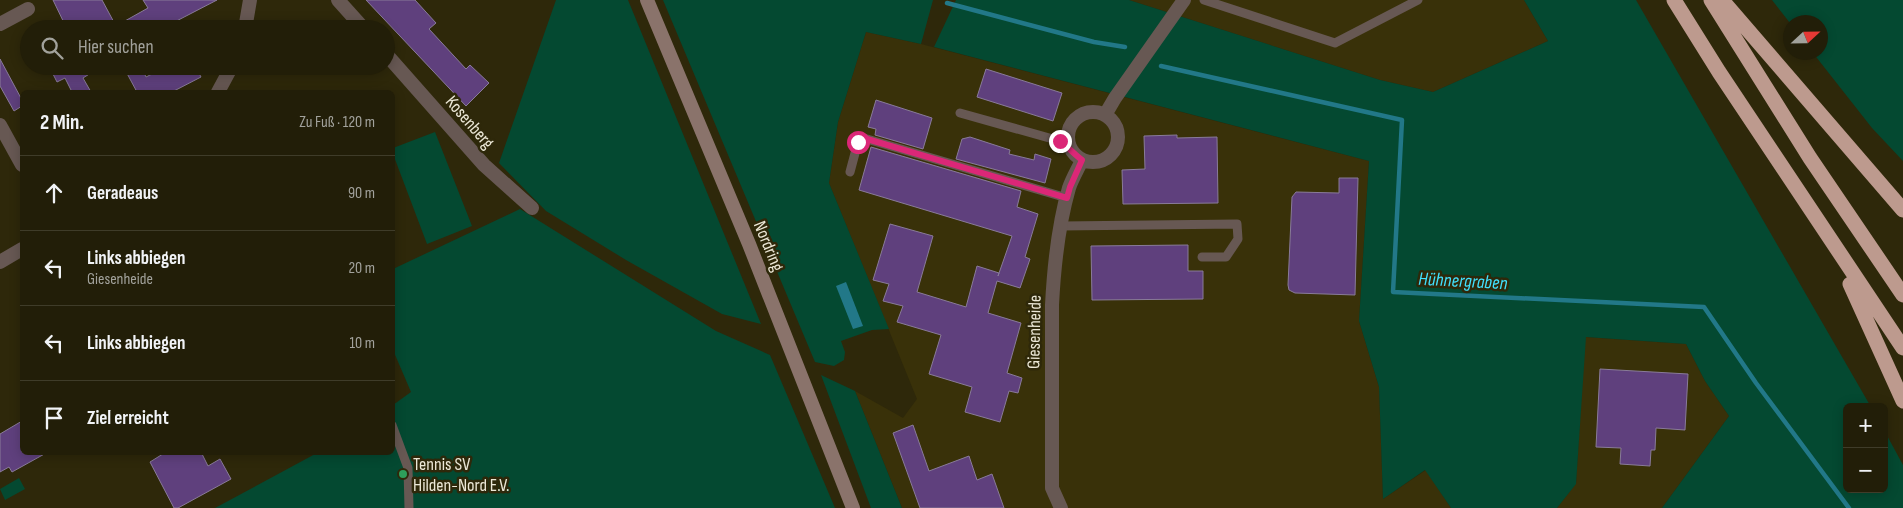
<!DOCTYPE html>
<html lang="de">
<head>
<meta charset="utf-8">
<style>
	:root { --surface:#221e08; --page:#2a2712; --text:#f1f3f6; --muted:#a2a29c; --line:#3f3c29 }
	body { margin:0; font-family:"Sofia Sans Condensed",sans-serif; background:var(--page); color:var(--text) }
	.controls { position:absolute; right:15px; bottom:15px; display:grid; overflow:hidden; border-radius:8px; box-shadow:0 2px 12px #0003 }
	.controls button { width:45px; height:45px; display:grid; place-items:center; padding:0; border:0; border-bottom:1px solid var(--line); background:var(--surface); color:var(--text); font:25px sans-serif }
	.compass { position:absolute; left:1783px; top:15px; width:45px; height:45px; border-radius:50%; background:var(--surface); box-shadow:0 2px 12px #0003; rotate:68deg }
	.stop { position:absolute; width:15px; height:15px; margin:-11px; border:4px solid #db2777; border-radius:50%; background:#fff }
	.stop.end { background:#db2777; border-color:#fff; box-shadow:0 1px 5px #0008 }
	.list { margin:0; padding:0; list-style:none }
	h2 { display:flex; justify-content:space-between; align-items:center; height:65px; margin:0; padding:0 20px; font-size:21px }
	h2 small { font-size:16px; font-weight:400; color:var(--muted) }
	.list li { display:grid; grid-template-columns:32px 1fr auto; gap:15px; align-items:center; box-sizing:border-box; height:75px; padding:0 20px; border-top:1px solid var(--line) }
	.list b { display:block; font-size:19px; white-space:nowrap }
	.list p { margin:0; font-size:16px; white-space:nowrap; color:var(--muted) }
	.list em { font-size:16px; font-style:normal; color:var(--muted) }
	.icon { flex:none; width:28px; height:28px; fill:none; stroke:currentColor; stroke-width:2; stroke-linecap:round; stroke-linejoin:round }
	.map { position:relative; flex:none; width:1903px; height:508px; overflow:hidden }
	.search { position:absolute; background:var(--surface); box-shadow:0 2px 12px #0003; left:20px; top:20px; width:375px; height:55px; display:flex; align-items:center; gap:12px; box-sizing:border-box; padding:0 18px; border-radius:28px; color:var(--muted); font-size:19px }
	.panel { position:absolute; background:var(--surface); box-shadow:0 2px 12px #0003; left:20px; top:90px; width:375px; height:365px; border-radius:8px }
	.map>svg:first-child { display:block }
	.built { fill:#393109 }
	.green { fill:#044931 }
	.water { fill:#227888 }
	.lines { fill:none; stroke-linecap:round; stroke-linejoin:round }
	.stream { stroke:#227888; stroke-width:4.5 }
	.building { fill:#5f407d; stroke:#897b99 }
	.service { stroke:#675853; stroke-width:9 }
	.minor { stroke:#675853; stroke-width:14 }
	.secondary { stroke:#8a736b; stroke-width:14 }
	.motorway { stroke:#bd9a8e; stroke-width:15 }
	.route { stroke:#db2777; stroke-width:6 }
	.leisure-dot { fill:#2e9e5b; stroke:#2e280a; stroke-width:2 }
	.labels { text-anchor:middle; stroke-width:5; stroke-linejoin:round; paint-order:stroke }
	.street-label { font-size:18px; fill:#ece8d7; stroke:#2e280a }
	.poi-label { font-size:18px; fill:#ece8d7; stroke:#2e280a; text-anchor:start }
	.water-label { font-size:19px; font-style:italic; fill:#41e0fc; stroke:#2e280a }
</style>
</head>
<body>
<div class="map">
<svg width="1903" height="508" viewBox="0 0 1903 508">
	<rect width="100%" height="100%" fill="#2e280a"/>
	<!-- built -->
	<path class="built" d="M 1129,0 L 1524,0 L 1548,41 L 1433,92 L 1380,80 Z
		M 866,32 L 921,44 L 1369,161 L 1359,321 L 1379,387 L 1383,499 L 1426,470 L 1451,508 L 902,508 L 855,391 L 903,418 L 917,399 L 829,183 L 838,122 Z
		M 1585,337 L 1686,344 L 1705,381 L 1729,416 L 1662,508 L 1557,508 L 1576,483 Z"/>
	<!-- green -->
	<path class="green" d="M 556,0 L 628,0 L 761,324 L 722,314 L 626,260 L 546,211 L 499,163 Z
		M 663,0 L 933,0 L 921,44 L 866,32 L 838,122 L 829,183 L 889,329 L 872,330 L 841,341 L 845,352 L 844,360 L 834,366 L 815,362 Z
		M 956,0 L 1129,0 L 1380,80 L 1433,92 L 1548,41 L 1524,0 L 1636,0 L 1871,407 L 1847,407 L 1847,489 L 1884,489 L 1884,430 L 1903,465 L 1903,508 L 1662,508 L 1729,416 L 1705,381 L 1686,344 L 1586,337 L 1576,484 L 1557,508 L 1451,508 L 1425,470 L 1383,499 L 1379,387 L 1359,321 L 1369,161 L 934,47 Z
		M 1772,0 L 1903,0 L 1903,161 L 1872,128 L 1813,53 L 1820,52 L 1820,22 L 1790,23 Z
		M 435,132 L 472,226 L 427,244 L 393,154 L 393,148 Z
		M 520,209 L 716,331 L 770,355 L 835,508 L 215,508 L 317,453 L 392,452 L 393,405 L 411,392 L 393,350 L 393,269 Z
		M 821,375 L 855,391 L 902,508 L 871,508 Z
		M 19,478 L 25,489 L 5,500 L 0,489 Z"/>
	<!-- water -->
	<path class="water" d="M 846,282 L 863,326 L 853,329 L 836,286 Z"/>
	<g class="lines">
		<!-- stream -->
		<path class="stream" d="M 947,3 L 1094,42 L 1125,47
			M 1161,66 L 1402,120 L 1393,292 L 1704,307 L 1756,383 L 1849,508"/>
	</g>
	<!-- building -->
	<path class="building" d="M 53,0 L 102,0 L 116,26 L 148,8 L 143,0 L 217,0 L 161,29 L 67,29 Z
		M 366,0 L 415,0 L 436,23 L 429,29 L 466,69 L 470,65 L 489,83 L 466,106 Z
		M 0,59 L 22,100 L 22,106 L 14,111 L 0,86 Z
		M 49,66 L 102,66 L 83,78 L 91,92 L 72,92 L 65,78 L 57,82 Z
		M 123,66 L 141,66 L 146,77 L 168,66 L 195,66 L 201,77 L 172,92 L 137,92 Z
		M 986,69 L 1062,93 L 1053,121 L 977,97 Z
		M 876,100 L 932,118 L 923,149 L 875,135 L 876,129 L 868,127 Z
		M 1177,135 L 1177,138 L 1217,137 L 1218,203 L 1123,204 L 1122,170 L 1145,169 L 1144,136 Z
		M 970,137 L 1010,150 L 1009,154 L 1034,160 L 1035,154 L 1051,159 L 1045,183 L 956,159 L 962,139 Z
		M 871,147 L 1021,191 L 1017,207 L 1038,214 L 1025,257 L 1030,259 L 1020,288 L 997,281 L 988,313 L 1021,323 L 1007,373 L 1022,378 L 1018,393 L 1009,391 L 1000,422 L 965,412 L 972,387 L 929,374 L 941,335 L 897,322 L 903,306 L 883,301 L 889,284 L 873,280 L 890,224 L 933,236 L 917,292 L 966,307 L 977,266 L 999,273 L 998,276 L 1012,236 L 859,190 Z
		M 1339,178 L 1358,178 L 1355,295 L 1295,293 L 1289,290 L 1288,285 L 1292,197 L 1296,192 L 1339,193 Z
		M 1188,245 L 1188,271 L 1203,271 L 1203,299 L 1092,300 L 1091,246 Z
		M 1600,369 L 1688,374 L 1685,430 L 1656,428 L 1655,450 L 1651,450 L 1650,466 L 1620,464 L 1621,448 L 1596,447 Z
		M 22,421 L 22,452 L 48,452 L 12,472 L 9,467 L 0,472 L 0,434 Z
		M 913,425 L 929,471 L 969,456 L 977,480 L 992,474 L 1004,508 L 920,508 L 893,433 Z
		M 166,452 L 201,452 L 208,466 L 220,459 L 231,479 L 178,508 L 174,508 L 150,462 Z"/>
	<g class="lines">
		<!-- service -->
		<path class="service" d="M 1204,0 L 1335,43 L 1418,0
			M 960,113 L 1060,141 L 1071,148
			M 850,172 L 858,142 L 862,139 L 867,139 L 1067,198
			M 1061,226 L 1237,224 L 1238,239 L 1226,257 L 1202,257
			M 392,425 L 408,468 L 409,508"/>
		<!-- minor -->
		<path class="minor" d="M 338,0 L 364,29
			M 0,24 L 28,9
			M 245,29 L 250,0
			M 386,54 L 484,165 L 532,208
			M 218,92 L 232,66
			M1068 137a25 25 0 1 1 50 0a25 25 0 1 1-50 0Z
			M 1105,115 L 1115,98 L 1184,0
			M 0,125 L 22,165
			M 0,262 L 22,249
			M 1061,508 L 1052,488 L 1052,305 C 1054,266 1058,226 1069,188 C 1072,179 1078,169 1082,160"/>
		<!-- secondary -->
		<path class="secondary" d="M 647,0 L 749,244 L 853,508"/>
		<!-- motorway -->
		<path class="motorway" d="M 1674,0 L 1719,72 L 1903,348
			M 1711,0 L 1810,158 L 1903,295
			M 1722,0 L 1903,210
			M 1850,284 L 1903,401"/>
	</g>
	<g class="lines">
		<!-- route -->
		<path class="route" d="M 858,142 L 862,139 L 867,139 L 1067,198 L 1070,187 L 1082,160 C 1074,154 1068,147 1060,141"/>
	</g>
	<!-- markers -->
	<circle class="leisure-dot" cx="403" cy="474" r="5"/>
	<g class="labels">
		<!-- street labels -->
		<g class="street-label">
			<text transform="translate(470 122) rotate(49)" y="6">Kosenberg</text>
			<text transform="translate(769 246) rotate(68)" y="6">Nordring</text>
			<text transform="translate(1034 332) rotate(-89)" y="6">Giesenheide</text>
		</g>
		<!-- poi labels -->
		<g class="poi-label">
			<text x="413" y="470">Tennis SV<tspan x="413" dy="21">Hilden-Nord E.V.</tspan></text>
		</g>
		<!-- water labels -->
		<g class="water-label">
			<text transform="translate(1463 280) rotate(3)" y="7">Hühnergraben</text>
		</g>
	</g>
</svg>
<div class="controls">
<button>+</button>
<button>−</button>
</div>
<svg class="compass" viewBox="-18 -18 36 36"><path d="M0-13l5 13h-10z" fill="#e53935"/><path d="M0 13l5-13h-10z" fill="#a2a29c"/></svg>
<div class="stop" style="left:858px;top:142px"></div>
<div class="stop end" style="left:1060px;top:141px"></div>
<div class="search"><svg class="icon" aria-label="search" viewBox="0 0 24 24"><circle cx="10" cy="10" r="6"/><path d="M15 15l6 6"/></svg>Hier suchen</div>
<section class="panel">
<h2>2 Min.<small>Zu Fuß · 120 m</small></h2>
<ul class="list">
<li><svg class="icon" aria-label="ahead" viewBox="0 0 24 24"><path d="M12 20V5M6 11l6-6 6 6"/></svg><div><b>Geradeaus</b></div><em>90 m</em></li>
<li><svg class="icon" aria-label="left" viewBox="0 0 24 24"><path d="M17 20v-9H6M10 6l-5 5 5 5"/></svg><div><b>Links abbiegen</b><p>Giesenheide</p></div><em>20 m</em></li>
<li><svg class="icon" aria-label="left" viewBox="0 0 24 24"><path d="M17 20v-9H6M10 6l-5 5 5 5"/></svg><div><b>Links abbiegen</b></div><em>10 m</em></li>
<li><svg class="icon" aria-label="arrive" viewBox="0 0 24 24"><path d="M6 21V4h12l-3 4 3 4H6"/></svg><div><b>Ziel erreicht</b></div></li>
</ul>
</section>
</div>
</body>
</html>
